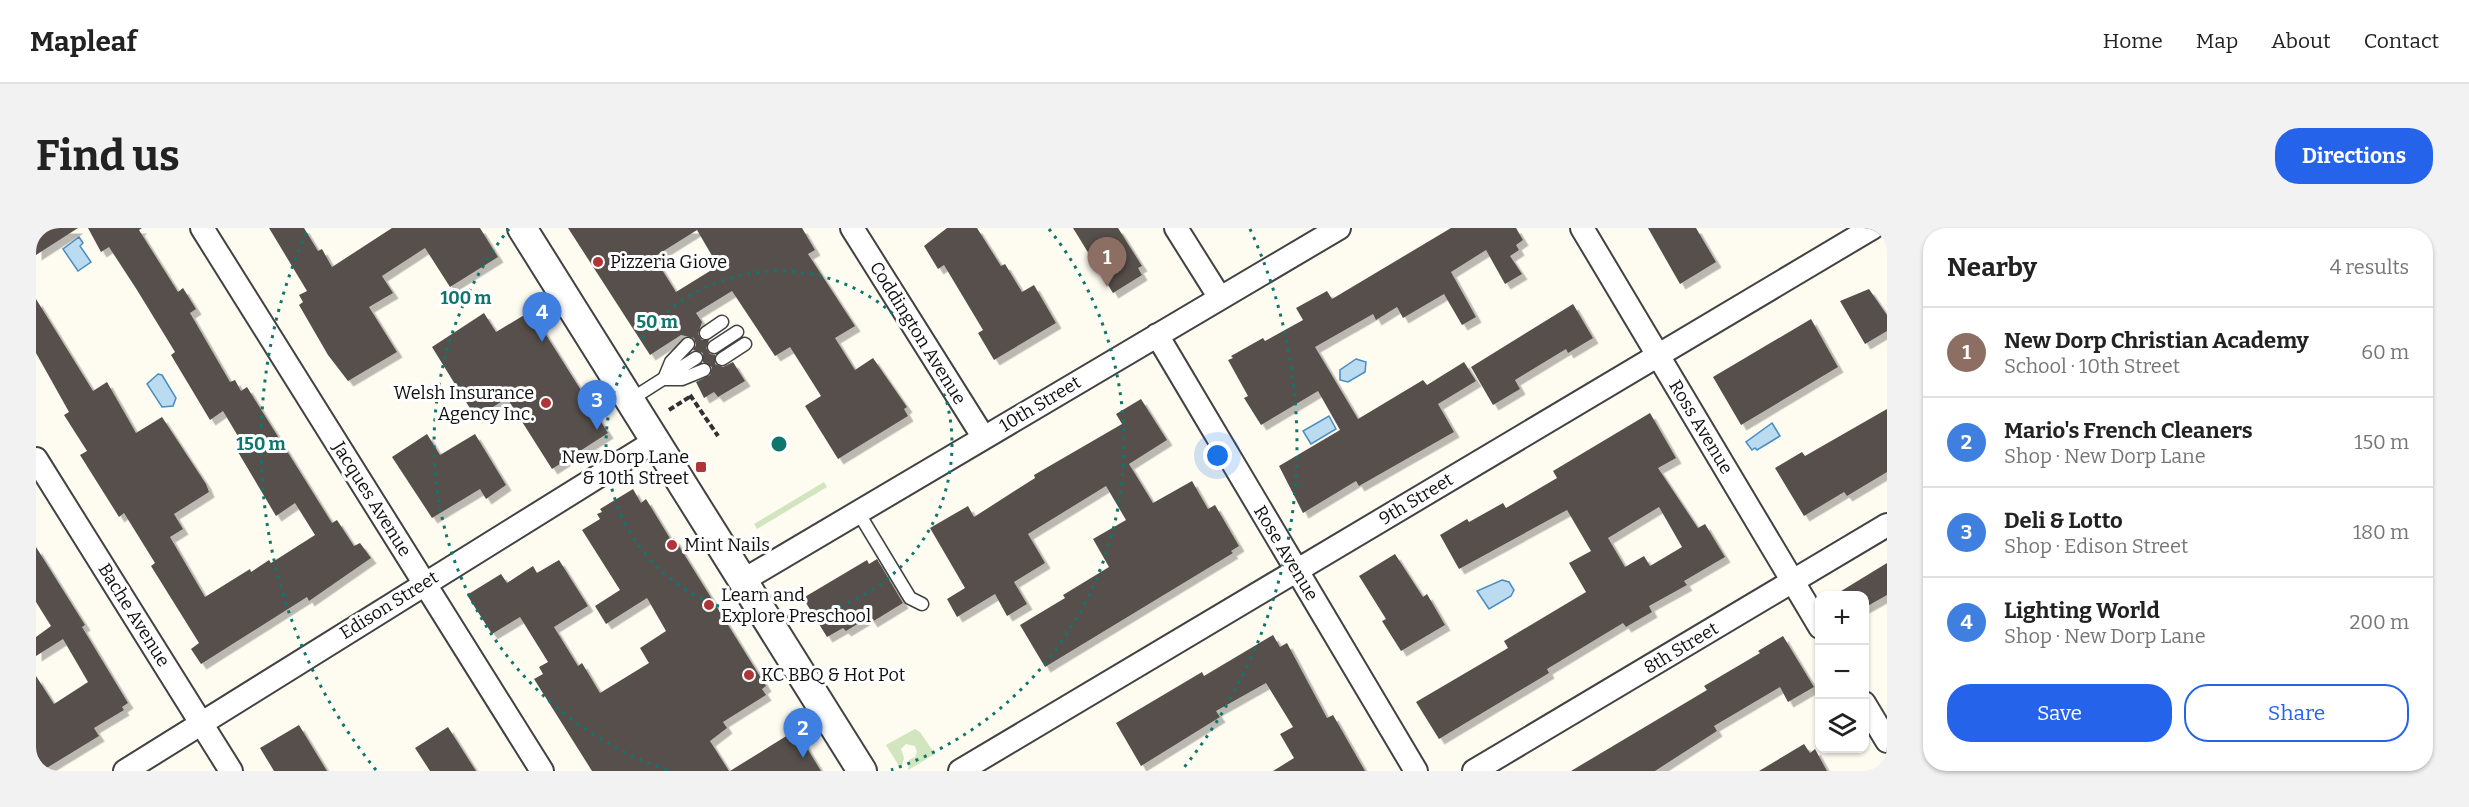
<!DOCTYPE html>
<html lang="en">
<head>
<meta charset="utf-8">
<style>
	:root { --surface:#fff; --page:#f2f2f2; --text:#222; --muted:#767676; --line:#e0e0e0; --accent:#2563eb }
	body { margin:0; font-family:Bitter,serif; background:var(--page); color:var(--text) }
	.controls { position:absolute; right:18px; bottom:18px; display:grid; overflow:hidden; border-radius:12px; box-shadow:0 2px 4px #0004 }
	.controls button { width:54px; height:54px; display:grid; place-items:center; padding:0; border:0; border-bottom:2px solid var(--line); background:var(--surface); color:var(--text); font:30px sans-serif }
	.you { position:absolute; left:1182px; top:228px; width:21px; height:21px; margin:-15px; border:4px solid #fff; border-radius:50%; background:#1a73e8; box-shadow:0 0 0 9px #1a73e833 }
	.badge { display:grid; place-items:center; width:39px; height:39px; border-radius:50%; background:var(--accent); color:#fff; font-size:20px; font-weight:700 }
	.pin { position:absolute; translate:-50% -50px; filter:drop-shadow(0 2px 3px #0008) }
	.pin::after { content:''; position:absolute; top:32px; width:21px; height:18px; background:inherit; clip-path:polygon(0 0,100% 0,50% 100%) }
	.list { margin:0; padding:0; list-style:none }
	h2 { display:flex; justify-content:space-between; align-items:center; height:78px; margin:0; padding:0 24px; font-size:26px }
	h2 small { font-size:20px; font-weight:400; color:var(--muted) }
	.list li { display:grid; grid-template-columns:39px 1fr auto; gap:18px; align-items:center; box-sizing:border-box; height:90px; padding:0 24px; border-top:2px solid var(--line) }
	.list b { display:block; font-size:22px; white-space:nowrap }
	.list p { margin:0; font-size:20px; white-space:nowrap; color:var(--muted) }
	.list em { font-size:20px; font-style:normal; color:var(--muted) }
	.actions { display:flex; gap:12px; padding:18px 24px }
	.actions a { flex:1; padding:14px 0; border:2px solid var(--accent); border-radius:24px; text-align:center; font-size:21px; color:var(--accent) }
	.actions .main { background:var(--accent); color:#fff }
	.icon { flex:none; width:33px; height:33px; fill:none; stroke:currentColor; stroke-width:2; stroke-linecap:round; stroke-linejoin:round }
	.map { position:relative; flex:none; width:1851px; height:543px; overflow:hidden; border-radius:24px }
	header { display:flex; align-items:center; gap:36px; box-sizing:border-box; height:84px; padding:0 30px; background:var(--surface); border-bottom:2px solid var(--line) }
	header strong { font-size:28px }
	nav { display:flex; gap:33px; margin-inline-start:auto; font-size:21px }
	.intro { display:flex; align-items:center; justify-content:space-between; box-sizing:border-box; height:144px; padding:0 36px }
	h1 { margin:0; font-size:42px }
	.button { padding:15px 27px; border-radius:24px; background:var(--accent); color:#fff; font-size:21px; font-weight:700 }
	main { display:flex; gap:36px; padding:0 36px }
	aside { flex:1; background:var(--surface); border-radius:24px; box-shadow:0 2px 4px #0004 }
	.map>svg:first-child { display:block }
	.green { fill:#d1e5be }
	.water { fill:#bbdbf0; stroke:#498dc0; stroke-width:1.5 }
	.building { fill:#56504c; fill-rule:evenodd; filter:url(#shadow) }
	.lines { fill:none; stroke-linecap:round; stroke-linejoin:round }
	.service-casing { stroke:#424242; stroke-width:15 }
	.minor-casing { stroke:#424242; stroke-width:26 }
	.tertiary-casing { stroke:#424242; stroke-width:32 }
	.path { stroke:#313131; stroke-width:4; stroke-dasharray:6 3; stroke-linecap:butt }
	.service { stroke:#fff; stroke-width:12 }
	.minor { stroke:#fff; stroke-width:22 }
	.tertiary { stroke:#fff; stroke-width:28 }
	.ring { fill:none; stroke:#0f766e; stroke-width:3; stroke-dasharray:3 6 }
	.poi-dot { fill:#b13437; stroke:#fff; stroke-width:2 }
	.labels { text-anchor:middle; stroke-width:6; stroke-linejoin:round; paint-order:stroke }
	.poi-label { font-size:18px; fill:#0f0f0f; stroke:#fff; text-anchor:start }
	.street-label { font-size:18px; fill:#0f0f0f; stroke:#fff }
	.centre { fill:#0f766e; stroke:#fff; stroke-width:3 }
	.ring-label { font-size:18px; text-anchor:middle; font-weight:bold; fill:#0f766e; stroke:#fff; stroke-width:6; stroke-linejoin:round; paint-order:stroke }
</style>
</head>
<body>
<header>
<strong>Mapleaf</strong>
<nav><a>Home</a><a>Map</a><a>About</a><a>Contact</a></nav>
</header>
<div class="intro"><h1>Find us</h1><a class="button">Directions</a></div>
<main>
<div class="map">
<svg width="1851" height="543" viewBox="0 0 1851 543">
	<defs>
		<filter id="shadow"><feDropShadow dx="5.5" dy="5.5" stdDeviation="0" flood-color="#0004"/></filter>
	</defs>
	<rect width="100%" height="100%" fill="#fefbf1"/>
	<!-- green -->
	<path class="green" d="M 788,254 L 791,259 L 721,301 L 718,296 Z
		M 879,501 L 884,504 L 899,526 L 872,542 L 873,532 L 879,529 L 881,524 L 879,518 L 870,516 L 865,521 L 868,530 L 865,541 L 850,517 Z"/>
	<!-- water -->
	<path class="water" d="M 43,9 L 47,15 L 44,18 L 55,34 L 42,43 L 27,21 Z
		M 1320,131 L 1330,134 L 1329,144 L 1312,154 L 1304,152 L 1304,142 Z
		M 122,146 L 126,147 L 140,170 L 137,178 L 126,179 L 111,156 Z
		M 1293,188 L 1300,201 L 1275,216 L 1267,203 Z
		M 1736,195 L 1744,208 L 1721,222 L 1719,220 L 1716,222 L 1710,214 Z
		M 1466,352 L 1473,354 L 1478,362 L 1475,368 L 1453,381 L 1441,363 Z"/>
	<!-- building -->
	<path class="building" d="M 0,0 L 42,0 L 0,27 Z
		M 52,0 L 106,0 L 103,2 L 142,64 L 147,60 L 160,81 L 154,85 L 194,154 L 199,152 L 205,163 L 211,159 L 296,295 L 301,292 L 318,318 L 324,315 L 335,330 L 273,373 L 271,369 L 165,436 L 155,421 L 163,415 L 115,338 L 119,335 L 88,285 L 83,289 L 44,227 L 51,223 L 28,187 L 33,184 L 0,125 L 0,71 L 57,163 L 71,154 L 100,205 L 126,189 L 170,256 L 173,264 L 138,286 L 147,301 L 134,309 L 169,369 L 214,341 L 215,344 L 233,332 L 235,335 L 279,307 L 259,275 L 240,288 L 199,219 L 206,215 L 187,183 L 174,192 L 135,127 L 139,124 L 101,62 L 73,19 L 65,24 Z
		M 233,0 L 268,0 L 282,23 L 286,21 L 296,39 L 356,0 L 444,0 L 462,29 L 414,59 L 389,20 L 346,48 L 357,65 L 333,79 L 361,124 L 312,153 L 292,127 L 263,77 L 267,74 L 263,67 L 271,63 Z
		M 532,0 L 766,0 L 779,22 L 772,26 L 819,98 L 799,110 L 819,142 L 837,130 L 871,179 L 868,181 L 872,188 L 802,231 L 769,178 L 785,168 L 754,119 L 739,128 L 696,63 L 660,85 L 666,94 L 662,106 L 666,112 L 673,112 L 670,120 L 674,126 L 679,127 L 679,136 L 687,139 L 697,134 L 709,153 L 682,169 L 678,164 L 668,170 L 660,154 L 674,147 L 676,139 L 667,134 L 667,125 L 657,122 L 660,117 L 658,110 L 645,107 L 614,127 ZM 661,2 L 682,38 L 640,64 L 618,29 Z
		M 911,0 L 941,0 L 965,38 L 969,36 L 986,64 L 998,57 L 1020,95 L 958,132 L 942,105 L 947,102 L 908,37 L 902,41 L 888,18 Z
		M 1037,0 L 1082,0 L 1106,38 L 1102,40 L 1106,47 L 1077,65 Z
		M 1415,0 L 1480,0 L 1487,12 L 1480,17 L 1483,22 L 1474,28 L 1486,46 L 1469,56 L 1450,22 L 1415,44 L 1440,89 L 1426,97 L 1408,66 L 1367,90 L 1361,79 L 1340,92 L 1337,86 L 1279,119 L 1322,191 L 1387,152 L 1391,157 L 1428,134 L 1440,153 L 1402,176 L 1418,204 L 1323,258 L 1320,253 L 1267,285 L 1243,238 L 1304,202 L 1282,163 L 1225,197 L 1208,170 L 1212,168 L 1192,132 L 1197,130 L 1195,128 L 1227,110 L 1229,113 L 1267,92 L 1260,80 L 1291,63 L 1296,71 Z
		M 1612,0 L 1660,0 L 1680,34 L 1644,56 Z
		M 1833,61 L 1851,87 L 1851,103 L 1829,116 L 1804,73 Z
		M 1537,76 L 1557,110 L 1532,125 L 1530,121 L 1479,152 L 1484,161 L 1457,177 L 1435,139 Z
		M 495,83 L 572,205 L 516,241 L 471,170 L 440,190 L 396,119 L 448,85 L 460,104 Z
		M 1775,91 L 1802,139 L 1705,197 L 1677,149 Z
		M 1105,171 L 1131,212 L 1093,236 L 1117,275 L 1156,253 L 1172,281 L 1179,277 L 1203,318 L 1195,323 L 1197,325 L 1009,439 L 984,397 L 1029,370 L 1027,367 L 1073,339 L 1057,311 L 1090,292 L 1070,258 L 992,306 L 1009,335 L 978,354 L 991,376 L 971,388 L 959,366 L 921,389 L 911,371 L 929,360 L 894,300 L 932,278 L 938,289 L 999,250 L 998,247 L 1086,196 L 1080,186 Z
		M 1851,181 L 1851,244 L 1811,268 L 1808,264 L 1768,288 L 1739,240 L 1766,224 L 1769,228 Z
		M 1614,185 L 1640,230 L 1622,240 L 1662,300 L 1669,296 L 1689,329 L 1648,353 L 1651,357 L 1613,378 L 1616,384 L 1590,399 L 1587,395 L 1511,441 L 1513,445 L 1403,511 L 1380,474 L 1472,420 L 1468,413 L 1550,364 L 1533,335 L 1555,323 L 1531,282 L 1423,341 L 1404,307 L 1431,291 L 1433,294 L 1467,275 L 1470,280 L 1521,250 L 1517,243 ZM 1623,279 L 1646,319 L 1614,338 L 1608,328 L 1589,339 L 1572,310 Z
		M 391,206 L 404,227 L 439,206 L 470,257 L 450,271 L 444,261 L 396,290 L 356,229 Z
		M 597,261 L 605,275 L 610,271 L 635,312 L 638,310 L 730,458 L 726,461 L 730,467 L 687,494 L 691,500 L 674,513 L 693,543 L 556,543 L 498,451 L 507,446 L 503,439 L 512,434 L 484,389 L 456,406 L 431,367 L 465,346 L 471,355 L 497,338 L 501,345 L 523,332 L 552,378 L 518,399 L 542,438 L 546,435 L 564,465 L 613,435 L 604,420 L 630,403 L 611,370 L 570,396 L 559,378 L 584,362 L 546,302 L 564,291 L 561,286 L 566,284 L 564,281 Z
		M 0,319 L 49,397 L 46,399 L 92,475 L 86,479 L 88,482 L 58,500 L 63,508 L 9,541 L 0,526 L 0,448 L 18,476 L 52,454 L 27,411 L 0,428 L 0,409 L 15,398 L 0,374 Z
		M 1359,326 L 1387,369 L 1391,366 L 1409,397 L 1365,423 L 1346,393 L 1350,391 L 1323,348 Z
		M 841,331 L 867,375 L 836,394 L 833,389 L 810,403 L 807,400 L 791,409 L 767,370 L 831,332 L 833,336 Z
		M 1851,335 L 1851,367 L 1828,380 L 1828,368 L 1797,368 Z
		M 1237,407 L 1244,419 L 1251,415 L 1291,490 L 1297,487 L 1329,543 L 1237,543 L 1258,530 L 1244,506 L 1257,499 L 1230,455 L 1180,483 L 1184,489 L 1105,538 L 1080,495 L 1166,444 L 1168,448 Z
		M 1747,408 L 1778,459 L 1752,474 L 1744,459 L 1678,498 L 1681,503 L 1619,543 L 1535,543 L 1671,462 L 1668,458 L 1724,425 L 1722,423 Z
		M 263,497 L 291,543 L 238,543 L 224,520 Z
		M 412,499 L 440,543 L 394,543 L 379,520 Z
		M 760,502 L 785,543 L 694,543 Z
		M 1768,516 L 1774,525 L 1779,521 L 1791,543 L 1723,543 Z"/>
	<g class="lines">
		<!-- service casing -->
		<g class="service-casing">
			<path id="service" d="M 670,105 L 686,94
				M 652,116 L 635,134 L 628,151 L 646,151 L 668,142
				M 678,119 L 701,104
				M 686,131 L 709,116
				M 594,172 L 660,130
				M 822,284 L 874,370 L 886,376"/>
		</g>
		<!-- minor casing -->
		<g class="minor-casing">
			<path id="minor" d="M 166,0 L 506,543
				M 816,0 L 948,210
				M 1140,0 L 1184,70
				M 1546,0 L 1784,399
				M 1121,107 L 1380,543
				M 0,231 L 195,543
				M 706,353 L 1303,0
				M 1828,475 L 1851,513
				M 89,543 L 619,213
				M 924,543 L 1836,0
				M 1438,543 L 1851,297"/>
		</g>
		<!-- tertiary casing -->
		<g class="tertiary-casing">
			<path id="tertiary" d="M 486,0 L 826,543"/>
		</g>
		<!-- path -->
		<path class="path" d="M 654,167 L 682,208
			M 633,182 L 655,168"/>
		<!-- service -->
		<use href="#service" class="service"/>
		<!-- minor -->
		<use href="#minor" class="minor"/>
		<!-- tertiary -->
		<use href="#tertiary" class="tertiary"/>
	</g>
	<!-- distance rings -->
	<g class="ring">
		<circle cx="743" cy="216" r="173"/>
		<path d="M631 542A345 345 0 0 1 473 1M1013 1A345 345 0 0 1 855 542"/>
		<path d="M340 542A518 518 0 0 1 272 1M1214 1A518 518 0 0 1 1146 542"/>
	</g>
	<!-- markers -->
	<g class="poi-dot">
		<circle cx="562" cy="34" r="6"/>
		<circle cx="510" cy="175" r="6"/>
		<rect x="659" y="233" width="12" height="12" rx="3"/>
		<circle cx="636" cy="317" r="6"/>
		<circle cx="673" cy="377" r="6"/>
		<circle cx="713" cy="447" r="6"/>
	</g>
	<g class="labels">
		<!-- poi labels -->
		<g class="poi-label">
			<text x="574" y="40">Pizzeria Giove</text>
			<text x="498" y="171" text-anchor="end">Welsh Insurance<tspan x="498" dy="21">Agency Inc.</tspan></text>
			<text x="653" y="235" text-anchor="end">New Dorp Lane<tspan x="653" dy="21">&amp; 10th Street</tspan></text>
			<text x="648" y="323">Mint Nails</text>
			<text x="685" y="373">Learn and<tspan x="685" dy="21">Explore Preschool</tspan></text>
			<text x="725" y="453">KC BBQ &amp; Hot Pot</text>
		</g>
		<!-- street labels -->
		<g class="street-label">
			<text transform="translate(882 105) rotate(58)" y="6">Coddington Avenue</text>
			<text transform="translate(1004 176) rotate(-31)" y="6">10th Street</text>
			<text transform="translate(1665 199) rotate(59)" y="6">Ross Avenue</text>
			<text transform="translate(336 271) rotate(58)" y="6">Jacques Avenue</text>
			<text transform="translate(1380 271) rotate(-31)" y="6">9th Street</text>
			<text transform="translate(1250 325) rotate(59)" y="6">Rose Avenue</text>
			<text transform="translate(353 377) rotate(-32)" y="6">Edison Street</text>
			<text transform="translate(98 387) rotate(58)" y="6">Bache Avenue</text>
			<text transform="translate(1645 420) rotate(-31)" y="6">8th Street</text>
		</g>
	</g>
	<circle cx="743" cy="216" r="9" class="centre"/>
	<g class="ring-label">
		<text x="430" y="76">100 m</text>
		<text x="621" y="100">50 m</text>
		<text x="225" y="222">150 m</text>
	</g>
</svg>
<div class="controls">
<button>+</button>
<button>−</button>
<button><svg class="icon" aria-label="layers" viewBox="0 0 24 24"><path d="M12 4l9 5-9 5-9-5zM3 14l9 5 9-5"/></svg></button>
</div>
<div class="you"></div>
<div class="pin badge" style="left:1071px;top:59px;background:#8d6e63">1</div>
<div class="pin badge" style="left:767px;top:530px;background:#3f7fe0">2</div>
<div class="pin badge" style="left:561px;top:202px;background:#3f7fe0">3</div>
<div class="pin badge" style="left:506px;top:114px;background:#3f7fe0">4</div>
</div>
<aside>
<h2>Nearby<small>4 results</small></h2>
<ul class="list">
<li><span class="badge" style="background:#8d6e63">1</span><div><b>New Dorp Christian Academy</b><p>School · 10th Street</p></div><em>60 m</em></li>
<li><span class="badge" style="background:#3f7fe0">2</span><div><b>Mario's French Cleaners</b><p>Shop · New Dorp Lane</p></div><em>150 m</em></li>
<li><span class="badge" style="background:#3f7fe0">3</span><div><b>Deli &amp; Lotto</b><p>Shop · Edison Street</p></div><em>180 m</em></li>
<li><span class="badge" style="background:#3f7fe0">4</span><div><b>Lighting World</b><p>Shop · New Dorp Lane</p></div><em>200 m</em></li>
</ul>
<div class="actions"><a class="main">Save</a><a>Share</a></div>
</aside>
</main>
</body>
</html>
